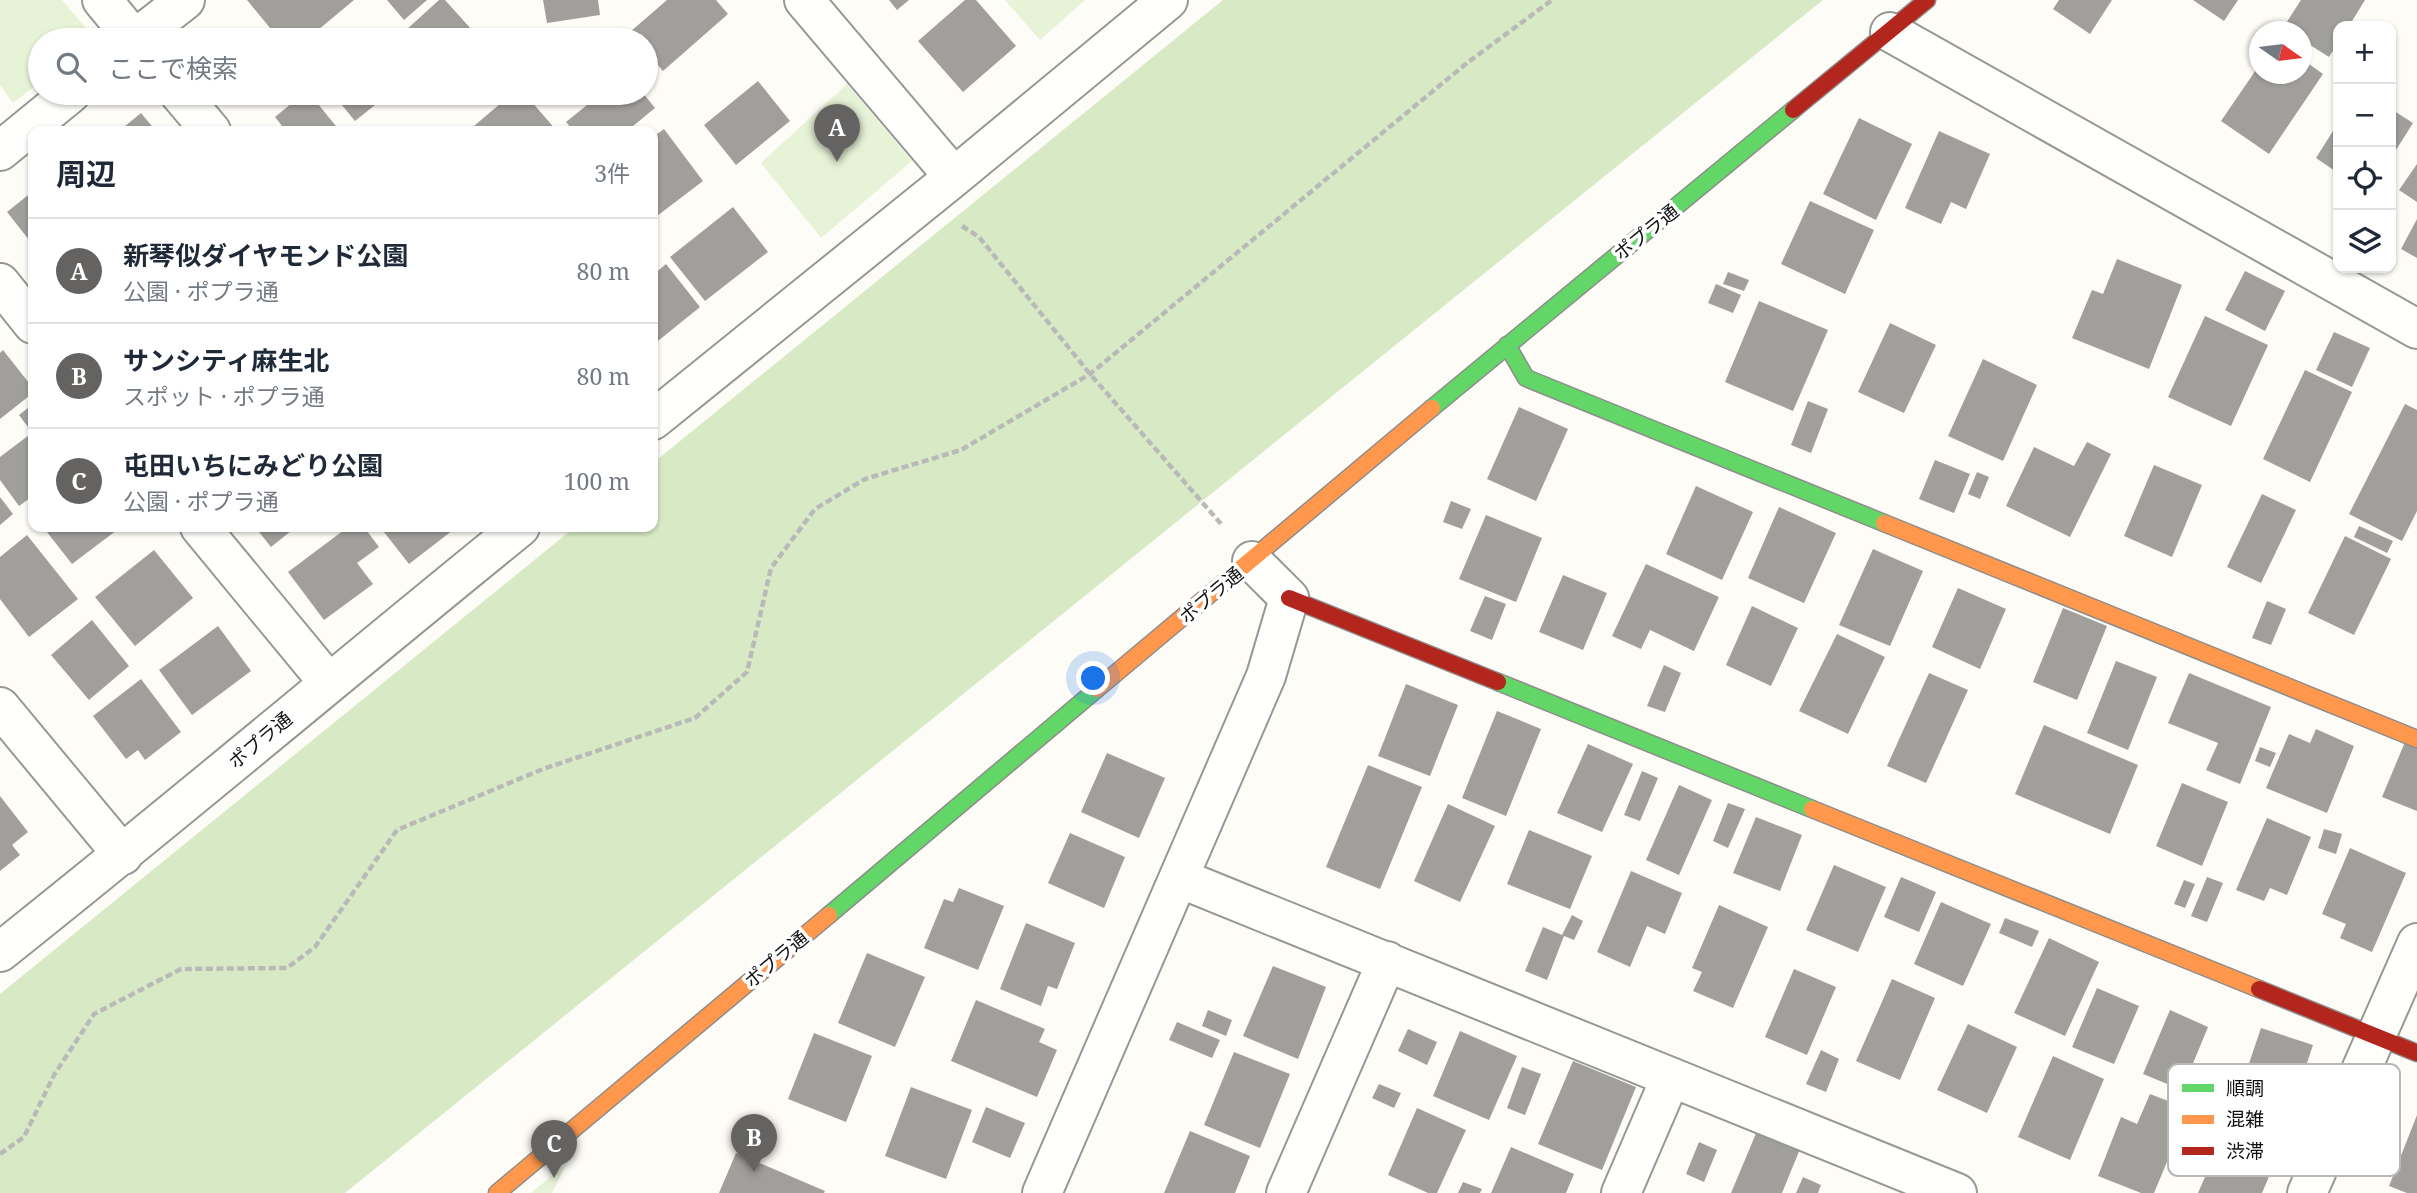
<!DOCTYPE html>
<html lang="ja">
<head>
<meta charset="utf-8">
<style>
	:root { --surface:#fff; --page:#f2f2f3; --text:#1f2937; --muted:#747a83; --line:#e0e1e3; --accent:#646362 }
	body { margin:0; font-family:"Noto Serif","Noto Sans JP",serif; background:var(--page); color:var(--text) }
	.controls { position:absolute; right:21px; top:21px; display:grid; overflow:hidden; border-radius:14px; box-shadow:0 2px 5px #0004 }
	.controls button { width:63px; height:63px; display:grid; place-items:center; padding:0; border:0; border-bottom:2px solid var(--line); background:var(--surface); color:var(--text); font:35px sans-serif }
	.compass { position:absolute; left:2249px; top:21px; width:63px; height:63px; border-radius:50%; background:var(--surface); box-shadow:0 2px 5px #0004; rotate:104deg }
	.you { position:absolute; left:1094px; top:679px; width:24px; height:24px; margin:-18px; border:5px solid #fff; border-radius:50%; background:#1a73e8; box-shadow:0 0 0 10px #1a73e833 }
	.badge { display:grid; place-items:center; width:46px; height:46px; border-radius:50%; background:var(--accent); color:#fff; font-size:23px; font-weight:700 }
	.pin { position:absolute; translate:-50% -58px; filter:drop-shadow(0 2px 4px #0008) }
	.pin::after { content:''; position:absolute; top:37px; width:24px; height:21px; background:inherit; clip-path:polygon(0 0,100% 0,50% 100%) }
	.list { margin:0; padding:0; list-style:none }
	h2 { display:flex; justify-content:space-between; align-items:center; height:91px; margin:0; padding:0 28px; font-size:30px }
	h2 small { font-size:23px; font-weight:400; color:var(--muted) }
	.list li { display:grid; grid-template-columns:46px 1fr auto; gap:21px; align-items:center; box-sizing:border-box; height:105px; padding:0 28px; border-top:2px solid var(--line) }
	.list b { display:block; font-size:26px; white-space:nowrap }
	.list p { margin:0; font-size:23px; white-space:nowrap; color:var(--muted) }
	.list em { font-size:23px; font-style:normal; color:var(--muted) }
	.icon { flex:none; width:38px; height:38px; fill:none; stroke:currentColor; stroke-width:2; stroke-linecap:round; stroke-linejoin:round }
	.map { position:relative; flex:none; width:2417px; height:1193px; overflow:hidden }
	.search { position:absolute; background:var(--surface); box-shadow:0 2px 5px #0004; left:28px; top:28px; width:630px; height:77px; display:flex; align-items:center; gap:18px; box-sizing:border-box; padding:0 24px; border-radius:38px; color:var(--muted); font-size:26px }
	.panel { position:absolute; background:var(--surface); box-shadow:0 2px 5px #0004; left:28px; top:126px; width:630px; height:406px; border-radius:14px }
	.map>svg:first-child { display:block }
	.green { fill:#e7f3d7 }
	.forest { fill:#d8eac5 }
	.building { fill:#a19f9c }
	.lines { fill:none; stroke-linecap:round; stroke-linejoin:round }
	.street-casing { stroke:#979795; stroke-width:42 }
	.fast-casing { stroke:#8e8d8b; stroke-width:19 }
	.slow-casing { stroke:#8e8d8b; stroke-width:19 }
	.jam-casing { stroke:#8e8d8b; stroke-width:19 }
	.path { stroke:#b9b9b8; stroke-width:4.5; stroke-dasharray:7 3.5; stroke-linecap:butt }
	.street { stroke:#fffffe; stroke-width:38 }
	.fast { stroke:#63d668; stroke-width:16 }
	.slow { stroke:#ff974d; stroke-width:16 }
	.jam { stroke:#b3261e; stroke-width:16 }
	.labels { text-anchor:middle; stroke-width:7; stroke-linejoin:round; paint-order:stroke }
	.street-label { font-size:19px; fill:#111; stroke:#fff }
	.key { fill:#fff; stroke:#b8b8b8; stroke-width:2 }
	.key-label { font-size:19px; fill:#111 }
</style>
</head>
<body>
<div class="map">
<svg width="2417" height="1193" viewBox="0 0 2417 1193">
	<rect width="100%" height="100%" fill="#fdfcf7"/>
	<!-- green -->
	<path class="green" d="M 0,0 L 62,0 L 85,27 L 81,40 L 40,40 L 40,82 L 13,103 L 0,85 Z
		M 1005,0 L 1085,0 L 1040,40 Z
		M 847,84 L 912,161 L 821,238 L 761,163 Z
		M 566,1164 L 552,1193 L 531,1193 Z"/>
	<!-- forest -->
	<path class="forest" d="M 1223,0 L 1823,0 L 345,1193 L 0,1193 L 0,994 L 575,527 L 653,527 L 653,463 Z"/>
	<!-- building -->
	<path class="building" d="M 247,0 L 354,0 L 306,40 L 280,40 Z
		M 387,0 L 427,0 L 404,20 Z
		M 439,0 L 445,0 L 481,40 L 395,40 Z
		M 543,0 L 598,0 L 600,15 L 547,23 Z
		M 667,0 L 716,0 L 728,14 L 663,71 L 646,51 L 646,40 L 637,40 L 630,32 Z
		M 889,0 L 909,0 L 897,10 Z
		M 965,0 L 976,0 L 1016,46 L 963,92 L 918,41 Z
		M 2059,0 L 2112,0 L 2090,34 L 2053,9 Z
		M 2193,0 L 2238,0 L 2224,21 Z
		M 2301,0 L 2365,0 L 2349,26 L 2338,26 L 2338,43 L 2329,57 L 2302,40 L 2302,32 L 2288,32 L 2283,28 Z
		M 2302,59 L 2323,74 L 2269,154 L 2221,121 L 2260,64 L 2260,74 L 2302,74 Z
		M 758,81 L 790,121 L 736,165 L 704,125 Z
		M 304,93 L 309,93 L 340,131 L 286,131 L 275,117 Z
		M 332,93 L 390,93 L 355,121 Z
		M 513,93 L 524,93 L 557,131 L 468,131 Z
		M 602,93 L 643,93 L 655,108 L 627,131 L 574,131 L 566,122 Z
		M 2391,109 L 2413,123 L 2391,158 Z
		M 141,113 L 156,131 L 119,131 Z
		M 1859,118 L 1912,144 L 1876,220 L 1823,194 Z
		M 2338,123 L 2338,173 L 2316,158 Z
		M 664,129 L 703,181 L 653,219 L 653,137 Z
		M 1939,131 L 1990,154 L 1966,209 L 1951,202 L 1941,224 L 1905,208 Z
		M 2417,164 L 2417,202 L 2399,190 Z
		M 33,191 L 33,245 L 7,212 Z
		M 1810,201 L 1874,230 L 1845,294 L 1781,264 Z
		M 733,207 L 768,252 L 705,301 L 670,257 Z
		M 2417,219 L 2417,258 L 2401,249 Z
		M 2117,259 L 2182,285 L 2149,369 L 2072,338 L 2092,290 L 2103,294 Z
		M 666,264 L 700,307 L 653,345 L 653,275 Z
		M 2245,271 L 2285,291 L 2265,331 L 2225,310 Z
		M 1728,272 L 1749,280 L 1744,291 L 1723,284 Z
		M 1716,284 L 1741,295 L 1733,313 L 1708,303 Z
		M 1759,301 L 1828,330 L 1793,411 L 1725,382 Z
		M 2205,316 L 2268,345 L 2231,426 L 2168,397 Z
		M 1890,323 L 1936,345 L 1904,413 L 1858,392 Z
		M 2334,332 L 2370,348 L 2352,387 L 2316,370 Z
		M 3,350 L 33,388 L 33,393 L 0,419 L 0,353 Z
		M 1983,359 L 2037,385 L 2003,461 L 1948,436 Z
		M 2305,370 L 2352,392 L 2310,482 L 2263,459 Z
		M 1808,401 L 1828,409 L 1811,453 L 1791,445 Z
		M 33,404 L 33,422 L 28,427 L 19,415 Z
		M 2405,404 L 2417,410 L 2417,511 L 2402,541 L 2349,514 Z
		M 1519,407 L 1568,429 L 1536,501 L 1487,479 Z
		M 33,432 L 33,496 L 19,506 L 0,480 L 0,457 Z
		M 2087,442 L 2111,454 L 2070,537 L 2006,506 L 2034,447 L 2074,466 Z
		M 1935,460 L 1970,474 L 1954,513 L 1919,499 Z
		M 2154,465 L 2202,485 L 2172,557 L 2124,536 Z
		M 1977,472 L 1989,477 L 1980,499 L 1968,494 Z
		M 1696,486 L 1753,512 L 1722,580 L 1666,554 Z
		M 2262,494 L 2296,510 L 2261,583 L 2227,567 Z
		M 0,497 L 13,514 L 0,525 Z
		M 1451,501 L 1471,509 L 1462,529 L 1443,522 Z
		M 1779,507 L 1836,533 L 1804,603 L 1748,578 Z
		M 1486,515 L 1542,538 L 1516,602 L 1459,579 Z
		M 2359,526 L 2393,541 L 2387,553 L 2354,537 Z
		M 43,527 L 121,527 L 72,564 Z
		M 255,527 L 296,527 L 271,547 Z
		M 348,527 L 364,527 L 379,547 L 357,563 L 373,584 L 324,620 L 288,572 Z
		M 380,527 L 457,527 L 409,564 Z
		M 27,535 L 78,599 L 29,637 L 0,599 L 0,557 Z
		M 2345,536 L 2391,559 L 2354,635 L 2308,613 Z
		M 1873,549 L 1923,571 L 1890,646 L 1839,625 Z
		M 154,550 L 193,598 L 135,646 L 95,597 Z
		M 1646,564 L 1719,597 L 1694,651 L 1650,630 L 1641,649 L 1612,636 Z
		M 1563,575 L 1607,593 L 1583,650 L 1539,632 Z
		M 1958,588 L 2006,609 L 1980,669 L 1932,647 Z
		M 1485,596 L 1506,604 L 1492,640 L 1470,631 Z
		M 2267,601 L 2286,609 L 2271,645 L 2252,638 Z
		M 1752,606 L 1798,628 L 1771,686 L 1726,665 Z
		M 2063,608 L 2107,626 L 2077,700 L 2033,682 Z
		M 92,620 L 129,666 L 89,700 L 51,655 Z
		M 218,626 L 251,671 L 192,715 L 159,670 Z
		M 1837,634 L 1885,657 L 1848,734 L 1799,711 Z
		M 2116,661 L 2157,677 L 2128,750 L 2087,733 Z
		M 1664,665 L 1681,673 L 1665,712 L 1647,706 Z
		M 1929,673 L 1968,690 L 1926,783 L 1887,766 Z
		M 2189,673 L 2271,707 L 2240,784 L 2206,770 L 2218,743 L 2168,723 Z
		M 141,679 L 181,732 L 145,760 L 138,750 L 126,759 L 93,716 Z
		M 1406,684 L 1458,705 L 1430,776 L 1378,756 Z
		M 1497,711 L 1541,729 L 1506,816 L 1462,798 Z
		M 2044,725 L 2138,765 L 2110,834 L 2015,794 Z
		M 2316,729 L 2354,746 L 2327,813 L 2266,788 L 2289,734 L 2310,743 Z
		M 2405,742 L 2417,747 L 2417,811 L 2382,797 Z
		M 1588,744 L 1633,764 L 1602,832 L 1557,813 Z
		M 2260,747 L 2276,753 L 2270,767 L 2255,761 Z
		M 1107,753 L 1165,778 L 1139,838 L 1081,812 Z
		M 1368,765 L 1422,787 L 1380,889 L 1326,867 Z
		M 1642,771 L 1658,778 L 1640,821 L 1624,815 Z
		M 2182,783 L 2228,802 L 2202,866 L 2156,846 Z
		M 1679,785 L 1712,800 L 1679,875 L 1646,860 Z
		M 0,796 L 28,832 L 12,845 L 20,855 L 0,871 Z
		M 1728,803 L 1745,809 L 1728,848 L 1713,841 Z
		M 1448,804 L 1495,826 L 1460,902 L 1414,881 Z
		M 1756,817 L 1802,835 L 1780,891 L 1733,873 Z
		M 2267,818 L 2311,837 L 2287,895 L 2270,888 L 2264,901 L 2236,890 Z
		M 2324,829 L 2342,834 L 2336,854 L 2318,848 Z
		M 1529,830 L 1592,856 L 1570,909 L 1507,884 Z
		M 1070,833 L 1125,857 L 1104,908 L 1048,883 Z
		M 2350,848 L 2406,873 L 2372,952 L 2340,938 L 2346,924 L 2322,914 Z
		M 1834,865 L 1886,887 L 1858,952 L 1806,930 Z
		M 1631,871 L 1682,893 L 1665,934 L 1647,926 L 1630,967 L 1597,952 Z
		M 1901,877 L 1936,892 L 1919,932 L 1884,917 Z
		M 2207,877 L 2223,883 L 2207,922 L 2191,916 Z
		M 2184,880 L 2195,884 L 2185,908 L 2174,904 Z
		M 959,888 L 1004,906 L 978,970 L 924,948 L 944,899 L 953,902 Z
		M 1941,902 L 1991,924 L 1963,986 L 1914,964 Z
		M 1719,905 L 1768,927 L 1733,1008 L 1693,991 L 1702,972 L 1692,968 Z
		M 1572,915 L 1583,921 L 1574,940 L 1564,936 L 1547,980 L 1525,971 L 1543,927 L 1562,935 Z
		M 2005,918 L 2039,931 L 2032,947 L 1999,933 Z
		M 1026,923 L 1075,943 L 1057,989 L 1048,986 L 1041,1006 L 1000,989 Z
		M 2049,938 L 2099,962 L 2065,1036 L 2014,1013 Z
		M 867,953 L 925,977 L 895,1047 L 838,1023 Z
		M 1273,966 L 1326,987 L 1298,1059 L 1243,1036 Z
		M 1794,969 L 1836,987 L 1807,1055 L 1765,1037 Z
		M 1892,979 L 1935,998 L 1900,1080 L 1856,1061 Z
		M 2097,988 L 2139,1006 L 2114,1064 L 2072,1047 Z
		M 976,1000 L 1045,1029 L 1039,1042 L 1057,1050 L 1037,1097 L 951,1061 Z
		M 1208,1010 L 1232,1020 L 1226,1036 L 1202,1026 Z
		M 2170,1010 L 2208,1027 L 2182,1090 L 2143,1074 Z
		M 1177,1022 L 1220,1040 L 1212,1058 L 1169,1040 Z
		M 1968,1024 L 2017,1047 L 1987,1113 L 1937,1090 Z
		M 2261,1028 L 2313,1045 L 2290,1114 L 2238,1096 Z
		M 1408,1029 L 1437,1042 L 1427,1065 L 1398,1051 Z
		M 1460,1031 L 1517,1056 L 1489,1120 L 1433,1096 Z
		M 814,1033 L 872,1056 L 846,1122 L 788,1099 Z
		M 1821,1050 L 1839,1059 L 1826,1092 L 1806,1084 Z
		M 1234,1052 L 1290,1074 L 1260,1148 L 1204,1125 Z
		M 2053,1056 L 2104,1079 L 2070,1160 L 2018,1137 Z
		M 1573,1061 L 1636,1087 L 1602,1170 L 1538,1144 Z
		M 1522,1067 L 1541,1074 L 1525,1115 L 1507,1108 Z
		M 1379,1084 L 1401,1093 L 1394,1108 L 1372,1098 Z
		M 911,1087 L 972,1110 L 946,1179 L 885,1156 Z
		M 2150,1094 L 2189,1109 L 2154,1193 L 2141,1193 L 2098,1176 L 2121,1117 L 2137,1124 Z
		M 986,1107 L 1025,1123 L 1010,1158 L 972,1142 Z
		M 1417,1108 L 1466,1130 L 1437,1193 L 1428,1193 L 1388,1175 Z
		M 2417,1115 L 2417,1193 L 2407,1193 L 2389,1186 Z
		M 2229,1122 L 2283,1144 L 2262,1193 L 2198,1193 Z
		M 1190,1131 L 1250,1156 L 1235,1193 L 1164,1193 Z
		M 1757,1131 L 1800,1149 L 1782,1193 L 1731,1193 Z
		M 1699,1142 L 1717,1150 L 1704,1182 L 1686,1174 Z
		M 1511,1147 L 1574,1174 L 1566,1193 L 1491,1193 Z
		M 736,1153 L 825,1191 L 824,1193 L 719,1193 Z
		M 1803,1177 L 1821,1185 L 1818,1193 L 1796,1193 Z
		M 1463,1182 L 1482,1189 L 1480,1193 L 1458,1193 Z"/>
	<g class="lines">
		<!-- street casing -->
		<g class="street-casing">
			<path id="street" d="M 102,0 L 135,40
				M 804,0 L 954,177
				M 1890,32 L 2417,329
				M 134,40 L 185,0
				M 179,93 L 211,131
				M 0,151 L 71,93
				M 0,283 L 33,324
				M 653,420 L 954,177 L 1168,0
				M 200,527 L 328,682
				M 0,707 L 123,855
				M 1179,878 L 1957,1193
				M 0,952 C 175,813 346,668 520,527
				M 1042,1193 L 1266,676 L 1289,598 L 1252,561
				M 1286,1193 L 1387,961
				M 1621,1193 L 1671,1077
				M 2307,1193 L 2417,943"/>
		</g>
		<!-- fast casing -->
		<g class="fast-casing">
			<path id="fast" d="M 1507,345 L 1526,378 L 1884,523
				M 1432,408 L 1793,110
				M 1498,682 L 1812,809
				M 829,915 L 1097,689"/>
		</g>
		<!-- slow casing -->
		<g class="slow-casing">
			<path id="slow" d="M 1884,523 L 2417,739
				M 1097,689 L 1432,408
				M 1812,809 L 2259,989
				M 497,1193 L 829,915"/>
		</g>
		<!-- jam casing -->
		<g class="jam-casing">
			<path id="jam" d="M 1793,110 L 1927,0
				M 1289,598 L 1498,682
				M 2259,989 L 2417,1053"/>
		</g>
		<!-- path -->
		<path class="path" d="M 962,226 L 979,237 L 1090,374 L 1222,525
			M 0,1154 L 24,1137 L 54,1075 L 94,1014 L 181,969 L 287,968 L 315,947 L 397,830 L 543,769 L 695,718 L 747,672 L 771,568 L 815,509 L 865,479 L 961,450 L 1090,374 L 1467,63 L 1552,0"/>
		<!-- street -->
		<use href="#street" class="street"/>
		<!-- fast -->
		<use href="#fast" class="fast"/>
		<!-- slow -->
		<use href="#slow" class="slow"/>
		<!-- jam -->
		<use href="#jam" class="jam"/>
	</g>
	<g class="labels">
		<!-- street labels -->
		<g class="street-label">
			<text transform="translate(1646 232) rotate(-39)" y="7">ポプラ通</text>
			<text transform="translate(1211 595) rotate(-40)" y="7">ポプラ通</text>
			<text transform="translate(260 740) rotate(-40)" y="7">ポプラ通</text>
			<text transform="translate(776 959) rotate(-40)" y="7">ポプラ通</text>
		</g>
	</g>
	<!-- legend -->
	<rect x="2168" y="1064" width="232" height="112" rx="10" class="key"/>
	<rect x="2182" y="1084" width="32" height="8" fill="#63d668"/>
	<rect x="2182" y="1115" width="32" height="9" fill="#ff974d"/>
	<rect x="2182" y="1147" width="32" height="8" fill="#b3261e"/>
	<g class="key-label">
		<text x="2226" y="1095">順調</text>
		<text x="2226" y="1126">混雑</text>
		<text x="2226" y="1158">渋滞</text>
	</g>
</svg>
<div class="controls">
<button>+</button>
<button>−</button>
<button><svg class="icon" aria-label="locate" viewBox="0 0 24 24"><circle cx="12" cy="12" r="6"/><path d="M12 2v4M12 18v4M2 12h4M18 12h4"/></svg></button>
<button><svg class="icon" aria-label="layers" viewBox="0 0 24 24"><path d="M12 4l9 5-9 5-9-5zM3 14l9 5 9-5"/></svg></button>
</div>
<svg class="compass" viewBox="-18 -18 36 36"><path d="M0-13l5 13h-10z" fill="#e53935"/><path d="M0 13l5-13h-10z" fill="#747a83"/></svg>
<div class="you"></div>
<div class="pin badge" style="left:837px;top:162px">A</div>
<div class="pin badge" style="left:754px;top:1172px">B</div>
<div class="pin badge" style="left:554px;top:1178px">C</div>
<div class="search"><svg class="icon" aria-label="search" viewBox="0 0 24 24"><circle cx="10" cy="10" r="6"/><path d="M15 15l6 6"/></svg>ここで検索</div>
<section class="panel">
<h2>周辺<small>3件</small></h2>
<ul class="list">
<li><span class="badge">A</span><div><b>新琴似ダイヤモンド公園</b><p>公園 · ポプラ通</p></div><em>80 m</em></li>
<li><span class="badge">B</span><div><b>サンシティ麻生北</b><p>スポット · ポプラ通</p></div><em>80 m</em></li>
<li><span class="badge">C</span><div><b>屯田いちにみどり公園</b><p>公園 · ポプラ通</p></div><em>100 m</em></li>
</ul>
</section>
</div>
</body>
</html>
